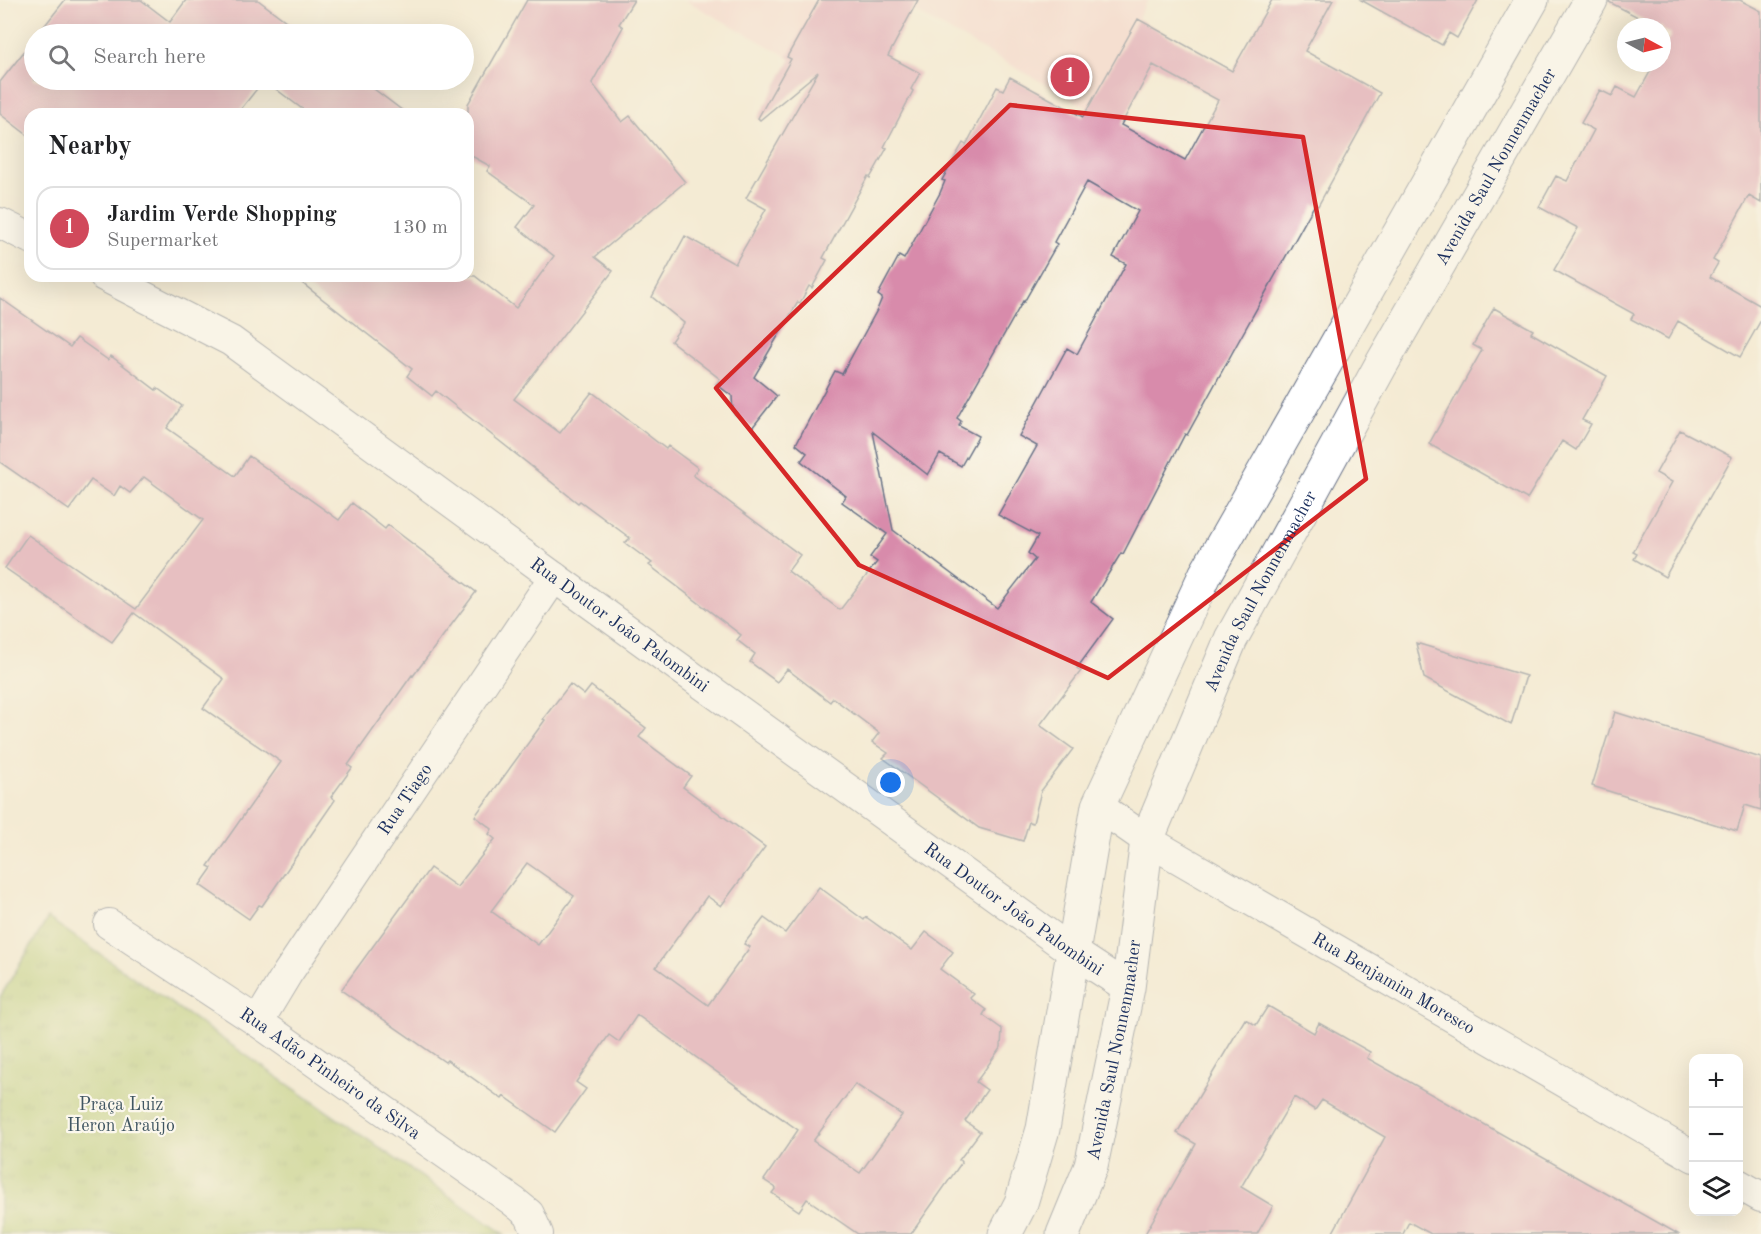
<!DOCTYPE html>
<html lang="en">
<head>
<meta charset="utf-8">
<style>
	:root { --surface:#fff; --page:#f6f6f6; --text:#202124; --muted:#757577; --line:#e0e0e0; --accent:#d1495b }
	body { margin:0; font-family:"Old Standard TT",serif; background:var(--page); color:var(--text) }
	.controls { position:absolute; right:18px; bottom:18px; display:grid; overflow:hidden; border-radius:12px; box-shadow:0 6px 24px #0002 }
	.controls button { width:54px; height:54px; display:grid; place-items:center; padding:0; border:0; border-bottom:2px solid var(--line); background:var(--surface); color:var(--text); font:30px sans-serif }
	.compass { position:absolute; left:1617px; top:18px; width:54px; height:54px; border-radius:50%; background:var(--surface); box-shadow:0 6px 24px #0002; rotate:97deg }
	.you { position:absolute; left:891px; top:783px; width:21px; height:21px; margin:-15px; border:4px solid #fff; border-radius:50%; background:#1a73e8; box-shadow:0 0 0 9px #1a73e833 }
	.badge { display:grid; place-items:center; width:39px; height:39px; border-radius:50%; background:var(--accent); color:#fff; font-size:20px; font-weight:700 }
	.pin { position:absolute; translate:-50% -50%; border:3px solid #fff; box-shadow:0 2px 6px #0006 }
	.list { margin:0; padding:0; list-style:none }
	h2 { display:flex; justify-content:space-between; align-items:center; height:78px; margin:0; padding:0 24px; font-size:26px }
	h2 small { font-size:20px; font-weight:400; color:var(--muted) }
	.list li { display:grid; grid-template-columns:39px 1fr auto; gap:18px; align-items:center; box-sizing:border-box; height:84px; margin:0 12px 12px; padding:0 12px; border:2px solid var(--line); border-radius:18px }
	.list b { display:block; font-size:22px; white-space:nowrap }
	.list p { margin:0; font-size:20px; white-space:nowrap; color:var(--muted) }
	.list em { font-size:20px; font-style:normal; color:var(--muted) }
	.icon { flex:none; width:33px; height:33px; fill:none; stroke:currentColor; stroke-width:2; stroke-linecap:round; stroke-linejoin:round }
	.map { position:relative; flex:none; width:1761px; height:1234px; overflow:hidden }
	.search { position:absolute; background:var(--surface); box-shadow:0 6px 24px #0002; left:24px; top:24px; width:450px; height:66px; display:flex; align-items:center; gap:15px; box-sizing:border-box; padding:0 21px; border-radius:33px; color:var(--muted); font-size:22px }
	.panel { position:absolute; background:var(--surface); box-shadow:0 6px 24px #0002; left:24px; top:108px; width:450px; height:174px; border-radius:18px }
	.map>svg:first-child { display:block }
	.built { fill:#f7d0cc }
	.park { fill:url(#park-tufts); stroke:#667c66; stroke-width:1.5 }
	.building { fill:#d88bab; fill-rule:evenodd }
	.lines { fill:none; stroke-linecap:round; stroke-linejoin:round }
	.street-casing { stroke:#677187; stroke-width:32 }
	.secondary-casing { stroke:#677187; stroke-width:35 }
	.street { stroke:#fff; stroke-width:30 }
	.secondary { stroke:#fff; stroke-width:33 }
	.marked { fill:none; stroke:#d62828; stroke-width:4.5; stroke-linejoin:round }
	.labels { text-anchor:middle; stroke-width:4.5; stroke-linejoin:round; paint-order:stroke }
	.street-label { font-size:18px; fill:#1b2f5e; stroke:#fbf7ec }
	.park-label { font-size:18px; fill:#405662; stroke:#fbf7ec }
</style>
</head>
<body>
<div class="map">
<svg width="1761" height="1234" viewBox="0 0 1761 1234">
	<defs>
		<pattern id="park-tufts" width="24" height="20" patternUnits="userSpaceOnUse" patternTransform="scale(1.5)"><rect width="24" height="20" fill="#b1c96e"/><path d="M3 7l-1-3M5 7V3M7 7l1-3M15 17l-1-3M17 17v-4M19 17l1-3" fill="none" stroke="#8fa45e"/></pattern>
	</defs>
	<rect width="100%" height="100%" fill="#fbf7ec"/>
	<filter id="ink" filterUnits="userSpaceOnUse"><feTurbulence type="fractalNoise" baseFrequency=".0167" numOctaves="2"/><feDisplacementMap in="SourceGraphic" scale="12" xChannelSelector="R" yChannelSelector="G"/><feConvolveMatrix kernelMatrix="1 2 1 2 8 2 1 2 1" color-interpolation-filters="sRGB"/></filter>
	<filter id="wash" filterUnits="userSpaceOnUse"><feTurbulence type="fractalNoise" baseFrequency=".008" numOctaves="4" result="noise"/><feDisplacementMap in="SourceGraphic" scale="24" xChannelSelector="R" yChannelSelector="G"/><feGaussianBlur stdDeviation="1.35" result="paint"/><feColorMatrix in="noise" values="0 0 0 0 0 0 0 0 0 0 0 0 0 0 0 0 0 1.4 0 .05"/><feComposite in="paint" operator="in"/></filter>
	<g filter="url(#wash)">
		<rect width="100%" height="100%" fill="#f4ebd4"/>
		<!-- built -->
		<path class="built" d="M 685,0 L 857,0 L 817,73 Z
			M 918,0 L 1148,0 L 1088,108 L 912,10 Z"/>
		<!-- park -->
		<path class="park" d="M 48,918 L 504,1234 L 0,1234 L 0,997 Z"/>
		<g id="blocks">
			<!-- building -->
			<path class="building" d="M 65,0 L 141,0 L 170,22 L 186,0 L 258,0 L 303,34 L 38,34 Z
				M 527,0 L 634,0 L 619,24 L 623,27 L 592,83 L 622,122 L 630,116 L 685,182 L 595,257 L 613,271 L 514,399 L 560,433 L 592,392 L 666,449 L 668,446 L 698,468 L 693,475 L 800,555 L 788,571 L 840,610 L 877,562 L 870,557 L 887,534 L 842,502 L 846,496 L 801,461 L 807,453 L 796,444 L 835,371 L 842,374 L 877,310 L 882,298 L 878,295 L 899,256 L 904,259 L 940,193 L 945,181 L 942,180 L 963,143 L 966,145 L 997,87 L 1003,90 L 1010,77 L 1083,117 L 1138,19 L 1232,71 L 1272,0 L 1333,0 L 1305,51 L 1380,93 L 1318,206 L 1315,204 L 1237,344 L 1187,435 L 1185,434 L 1123,554 L 1121,553 L 1091,602 L 1113,619 L 1077,668 L 1081,671 L 1040,725 L 1073,749 L 1041,791 L 1033,823 L 1029,822 L 1023,841 L 979,828 L 901,771 L 883,758 L 888,753 L 872,742 L 879,733 L 833,698 L 830,702 L 787,669 L 777,682 L 750,662 L 755,654 L 737,640 L 741,635 L 649,565 L 652,563 L 625,543 L 630,538 L 580,501 L 578,503 L 436,391 L 432,396 L 407,376 L 412,369 L 293,276 L 475,276 L 516,308 L 554,256 L 517,227 L 534,205 L 487,171 L 490,166 L 468,154 L 468,104 ZM 1153,65 L 1218,100 L 1185,160 L 1121,125 ZM 1087,182 L 1138,211 L 1113,257 L 1126,264 L 1077,354 L 1067,348 L 1019,436 L 1037,446 L 998,515 L 1038,536 L 1028,553 L 1035,559 L 997,608 L 893,530 L 873,432 L 928,475 L 940,454 L 961,466 L 978,436 L 959,426 L 961,421 L 957,418 L 1023,301 L 1024,302 L 1057,244 L 1054,242 Z
				M 819,0 L 918,0 L 888,56 L 920,73 L 911,89 L 913,91 L 884,147 L 887,148 L 870,178 L 868,176 L 823,258 L 827,260 L 812,288 L 809,286 L 800,303 L 798,302 L 754,377 L 777,396 L 752,428 L 733,413 L 732,396 L 716,384 L 720,379 L 671,341 L 684,323 L 652,297 L 685,236 L 735,264 L 751,236 L 766,209 L 746,198 L 818,72 L 760,120 L 758,118 L 791,59 L 787,57 Z
				M 1361,0 L 1478,0 L 1457,38 L 1449,33 L 1442,45 Z
				M 1610,0 L 1740,0 L 1761,11 L 1761,203 L 1749,196 L 1747,199 L 1713,260 L 1718,263 L 1710,277 L 1761,306 L 1761,320 L 1740,357 L 1678,321 L 1668,339 L 1631,319 L 1634,314 L 1554,270 L 1578,228 L 1539,207 L 1556,176 L 1567,181 L 1594,130 L 1581,123 L 1600,90 L 1612,96 L 1617,87 L 1636,97 L 1655,63 L 1662,63 L 1662,51 L 1671,34 L 1662,30 L 1662,27 L 1657,27 L 1609,2 Z
				M 34,39 L 34,80 L 264,80 L 237,114 L 30,114 L 30,137 L 0,114 L 0,82 Z
				M 264,80 L 362,80 L 407,114 L 309,114 Z
				M 0,298 L 70,347 L 77,338 L 108,360 L 111,356 L 156,390 L 157,388 L 182,406 L 167,428 L 235,476 L 249,456 L 339,520 L 352,503 L 385,529 L 388,525 L 476,592 L 413,676 L 412,675 L 348,765 L 352,768 L 331,797 L 335,800 L 262,906 L 259,905 L 249,919 L 200,885 L 212,868 L 208,866 L 281,762 L 203,708 L 224,679 L 134,613 L 112,642 L 5,568 L 28,535 L 136,609 L 203,520 L 144,477 L 130,493 L 120,486 L 114,496 L 91,480 L 69,510 L 0,462 Z
				M 1494,308 L 1533,330 L 1531,333 L 1607,376 L 1582,420 L 1591,424 L 1576,450 L 1562,441 L 1527,499 L 1429,444 L 1482,350 L 1473,345 Z
				M 1680,430 L 1732,457 L 1665,577 L 1634,559 L 1637,554 L 1633,552 L 1672,482 L 1656,473 Z
				M 1416,643 L 1526,676 L 1511,725 L 1424,678 Z
				M 570,684 L 584,695 L 591,686 L 646,728 L 639,737 L 691,776 L 683,787 L 765,847 L 721,906 L 707,896 L 656,967 L 708,1005 L 750,947 L 744,944 L 764,918 L 785,933 L 819,887 L 864,920 L 866,917 L 912,950 L 926,932 L 953,952 L 940,969 L 974,994 L 970,998 L 986,1010 L 983,1015 L 1002,1029 L 1001,1047 L 976,1082 L 987,1090 L 965,1121 L 980,1132 L 959,1160 L 962,1162 L 911,1234 L 858,1234 L 807,1199 L 799,1211 L 772,1193 L 776,1188 L 764,1180 L 798,1130 L 637,1015 L 619,1042 L 609,1035 L 576,1082 L 586,1089 L 555,1132 L 504,1096 L 502,1099 L 447,1060 L 445,1062 L 341,990 L 430,868 L 457,887 L 495,839 L 489,834 L 492,829 L 475,816 L 545,720 L 543,719 ZM 527,863 L 574,896 L 538,945 L 491,911 ZM 855,1084 L 902,1115 L 860,1173 L 813,1141 Z
				M 1615,712 L 1761,758 L 1761,810 L 1745,805 L 1737,831 L 1592,786 Z
				M 1268,1006 L 1314,1033 L 1319,1023 L 1370,1052 L 1367,1058 L 1678,1234 L 1431,1234 L 1409,1222 L 1403,1234 L 1332,1234 L 1385,1137 L 1322,1100 L 1315,1110 L 1294,1097 L 1241,1187 L 1273,1206 L 1257,1234 L 1145,1234 L 1196,1144 L 1177,1133 L 1245,1019 L 1256,1025 Z"/>
		</g>
	</g>
	<g filter="url(#ink)">
		<use href="#blocks" fill-opacity="0" stroke="#677187" stroke-width="1.5"/>
		<g class="lines">
			<!-- street casing -->
			<g class="street-casing">
				<g id="street">
					<path d="M 0,223 L 30,238"/>
					<path id="s1" d="M 104,276 L 231,341 L 554,577 L 1073,952 L 1128,988"/>
					<path id="s2" d="M 1098,806 L 1147,840 L 1694,1157"/>
					<path id="s3" d="M 109,924 L 258,1022 L 513,1201 L 529,1214 L 538,1234"/>
					<path id="s4" d="M 258,1022 L 287,974 L 554,577"/>
					<path d="M 1738,1184 L 1761,1197"/>
				</g>
			</g>
			<!-- secondary casing -->
			<g class="secondary-casing">
				<g id="secondary">
					<path d="M 1005,1234 L 1021,1203 L 1043,1129 L 1098,806 L 1205,575 L 1532,0"/>
					<path id="s5" d="M 1063,1234 L 1091,1166 L 1128,988 L 1147,840 L 1231,639 L 1381,365 L 1591,0"/>
				</g>
			</g>
			<!-- street -->
			<use href="#street" class="street"/>
			<!-- secondary -->
			<use href="#secondary" class="secondary"/>
		</g>
	</g>
	<!-- marked area -->
	<path d="M0 0H1761V1234H0ZM 1010,105 L 1303,137 L 1366,479 L 1108,678 L 859,565 L 716,388 Z" fill="#f4ebd4" fill-opacity=".55" fill-rule="evenodd"/>
	<path class="marked" d="M 1010,105 L 1303,137 L 1366,479 L 1108,678 L 859,565 L 716,388 Z"/>
	<g class="labels">
		<!-- street labels -->
		<g class="street-label">
			<text dy="6" stroke="none"><textPath href="#s5" startOffset="1164">Avenida Saul Nonnenmacher</textPath></text>
			<text dy="6" stroke="none"><textPath href="#s5" startOffset="678">Avenida Saul Nonnenmacher</textPath></text>
			<text dy="6" stroke="none"><textPath href="#s1" startOffset="624">Rua Doutor João Palombini</textPath></text>
			<text dy="6" stroke="none"><textPath href="#s4" startOffset="267">Rua Tiago</textPath></text>
			<text dy="6" stroke="none"><textPath href="#s1" startOffset="1110">Rua Doutor João Palombini</textPath></text>
			<text dy="6" stroke="none"><textPath href="#s2" startOffset="345">Rua Benjamim Moresco</textPath></text>
			<text dy="6" stroke="none"><textPath href="#s5" startOffset="192">Avenida Saul Nonnenmacher</textPath></text>
			<text dy="6" stroke="none"><textPath href="#s3" startOffset="267">Rua Adão Pinheiro da Silva</textPath></text>
		</g>
		<!-- park labels -->
		<g class="park-label">
			<text x="121" y="1110">Praça Luiz<tspan x="121" dy="21">Heron Araújo</tspan></text>
		</g>
	</g>
</svg>
<div class="controls">
<button>+</button>
<button>−</button>
<button><svg class="icon" aria-label="layers" viewBox="0 0 24 24"><path d="M12 4l9 5-9 5-9-5zM3 14l9 5 9-5"/></svg></button>
</div>
<svg class="compass" viewBox="-18 -18 36 36"><path d="M0-13l5 13h-10z" fill="#e53935"/><path d="M0 13l5-13h-10z" fill="#757577"/></svg>
<div class="you"></div>
<div class="pin badge" style="left:1070px;top:77px">1</div>
<div class="search"><svg class="icon" aria-label="search" viewBox="0 0 24 24"><circle cx="10" cy="10" r="6"/><path d="M15 15l6 6"/></svg>Search here</div>
<section class="panel">
<h2>Nearby<small></small></h2>
<ul class="list">
<li><span class="badge">1</span><div><b>Jardim Verde Shopping</b><p>Supermarket</p></div><em>130 m</em></li>
</ul>
</section>
</div>
</body>
</html>
